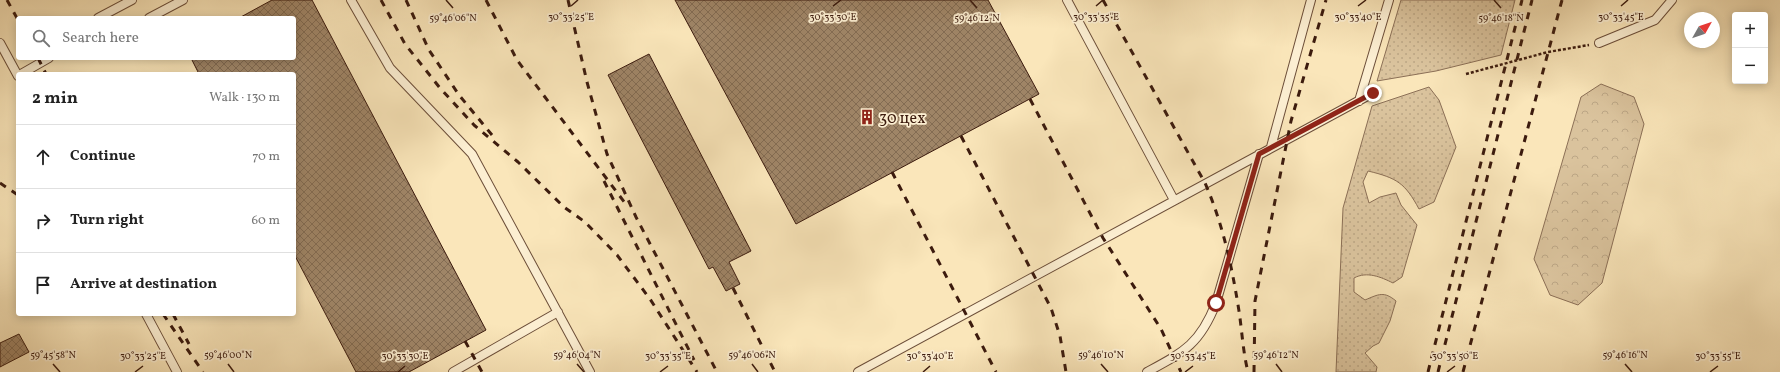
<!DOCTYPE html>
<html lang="en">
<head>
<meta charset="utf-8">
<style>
	:root { --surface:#fff; --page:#f2f2f2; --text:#222; --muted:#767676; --line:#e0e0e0 }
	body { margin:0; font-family:Vollkorn,serif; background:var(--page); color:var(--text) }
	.controls { position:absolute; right:12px; top:12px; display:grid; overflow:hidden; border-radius:4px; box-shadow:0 2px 10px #0003 }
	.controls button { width:36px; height:36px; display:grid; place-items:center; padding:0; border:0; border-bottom:1px solid var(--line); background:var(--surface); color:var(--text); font:20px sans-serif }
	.compass { position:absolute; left:1684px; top:12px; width:36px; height:36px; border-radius:50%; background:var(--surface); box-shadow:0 2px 10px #0003; rotate:50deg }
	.stop { position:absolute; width:12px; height:12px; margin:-9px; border:3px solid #8f2418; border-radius:50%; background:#fff }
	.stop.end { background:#8f2418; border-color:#fff; box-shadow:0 1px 4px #0008 }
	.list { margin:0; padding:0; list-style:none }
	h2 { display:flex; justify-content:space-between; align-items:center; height:52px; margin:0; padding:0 16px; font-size:17px }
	h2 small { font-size:13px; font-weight:400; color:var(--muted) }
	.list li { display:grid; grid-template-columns:26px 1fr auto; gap:12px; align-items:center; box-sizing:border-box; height:64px; padding:0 16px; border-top:1px solid var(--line) }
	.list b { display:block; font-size:15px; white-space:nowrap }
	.list em { font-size:13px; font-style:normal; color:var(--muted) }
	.icon { flex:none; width:22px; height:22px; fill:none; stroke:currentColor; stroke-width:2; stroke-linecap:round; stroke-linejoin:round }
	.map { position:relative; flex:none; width:1780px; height:372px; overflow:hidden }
	.search { position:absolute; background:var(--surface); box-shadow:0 2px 10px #0003; left:16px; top:16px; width:280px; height:44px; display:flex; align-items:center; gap:10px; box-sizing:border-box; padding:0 14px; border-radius:4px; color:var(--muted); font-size:15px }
	.panel { position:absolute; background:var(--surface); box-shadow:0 2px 10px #0003; left:16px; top:72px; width:280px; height:244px; border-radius:4px }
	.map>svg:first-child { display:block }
	.grass { fill:url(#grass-dots); stroke:#8b6f56 }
	.forest { fill:url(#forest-crowns); stroke:#8b6f56 }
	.building { fill:url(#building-cross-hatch); stroke:#3c1b0e }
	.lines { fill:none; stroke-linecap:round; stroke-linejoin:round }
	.service-casing { stroke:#6c4e39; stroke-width:10 }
	.path { stroke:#3c1b0e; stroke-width:2.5; stroke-dasharray:3 2; stroke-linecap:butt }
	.service { stroke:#fcefd2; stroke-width:8 }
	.rail { stroke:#3c1b0e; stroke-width:3; stroke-dasharray:7 7; stroke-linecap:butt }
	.route { stroke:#8f2418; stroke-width:5 }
	.ticks { fill:none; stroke:#3c1b0e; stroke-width:1.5 }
	.labels { text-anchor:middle; stroke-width:3.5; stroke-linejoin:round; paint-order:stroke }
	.poi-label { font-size:16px; fill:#3c1b0e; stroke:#fcefd2; text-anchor:start }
	.ticks-label { font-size:10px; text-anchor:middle; fill:#3c1b0e; stroke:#fcefd2; stroke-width:3.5; stroke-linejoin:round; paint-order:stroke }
</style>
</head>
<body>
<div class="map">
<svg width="1780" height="372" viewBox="0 0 1780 372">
	<defs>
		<pattern id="grass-dots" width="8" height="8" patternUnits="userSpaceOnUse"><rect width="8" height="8" fill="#dac39d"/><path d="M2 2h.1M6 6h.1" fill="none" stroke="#bca786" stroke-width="1.8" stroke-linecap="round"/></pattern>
		<pattern id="forest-crowns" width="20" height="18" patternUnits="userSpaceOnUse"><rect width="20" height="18" fill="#dac39d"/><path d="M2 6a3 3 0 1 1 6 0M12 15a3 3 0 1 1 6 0" fill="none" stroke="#bca786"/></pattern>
		<pattern id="building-cross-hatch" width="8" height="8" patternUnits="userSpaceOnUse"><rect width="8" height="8" fill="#9f8567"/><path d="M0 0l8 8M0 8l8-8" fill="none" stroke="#836c53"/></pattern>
	</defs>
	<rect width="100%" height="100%" fill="#fae6ba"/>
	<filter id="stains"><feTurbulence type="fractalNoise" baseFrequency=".005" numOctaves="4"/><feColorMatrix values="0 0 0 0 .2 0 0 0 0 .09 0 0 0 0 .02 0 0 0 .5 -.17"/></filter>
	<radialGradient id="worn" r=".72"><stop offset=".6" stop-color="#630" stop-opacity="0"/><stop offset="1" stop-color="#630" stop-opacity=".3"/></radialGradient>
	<!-- grass -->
	<path class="grass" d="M 1401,0 L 1515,0 L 1501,55 L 1436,71 L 1377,81 Z
		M 1429,87 L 1439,100 L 1456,147 L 1434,202 L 1419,209 C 1405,183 1397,178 1368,171 L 1363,182 L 1369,203 L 1380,197 L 1396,193 L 1401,205 L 1417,225 L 1402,277 L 1393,283 C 1381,277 1367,271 1354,278 L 1354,292 L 1365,300 C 1379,294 1384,291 1396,301 L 1390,321 L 1379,343 L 1373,346 L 1365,353 L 1377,367 L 1376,372 L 1336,372 L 1343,208 L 1372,106 Z"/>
	<!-- forest -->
	<path class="forest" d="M 1601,84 L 1634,97 L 1644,124 L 1602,283 L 1578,305 L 1550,295 L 1534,259 L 1581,97 Z"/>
	<!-- building -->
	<path class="building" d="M 272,0 L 312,0 L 486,330 L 409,372 L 356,372 L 294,254 L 294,74 L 199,74 L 191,58 L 294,58 L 294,18 L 239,18 Z
		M 675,0 L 988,0 L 1039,94 L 796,224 Z
		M 649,54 L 751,251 L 729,262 L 740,284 L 726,291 L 713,267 L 709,269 L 608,75 Z
		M 19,334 L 29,352 L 0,367 L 0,343 Z"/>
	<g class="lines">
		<!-- service casing -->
		<g class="service-casing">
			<path id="service" d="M 351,0 L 390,68 L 472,154 L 590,372
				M 1067,0 L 1174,200
				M 98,18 L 132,0
				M 149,18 L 183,0
				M 0,43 L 18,76
				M 1599,43 L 1655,20 L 1672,0
				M 21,74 L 49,58
				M 1359,101 L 1389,0
				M 1271,147 L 1311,0
				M 146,314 L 177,372
				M 453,372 L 558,312
				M 858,372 L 1373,93
				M 1147,372 C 1184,352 1200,344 1216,303 L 1259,154"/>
		</g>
		<!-- path -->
		<path class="path" d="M 1466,74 L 1548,52 L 1589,45"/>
		<!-- service -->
		<use href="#service" class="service"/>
		<!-- rail -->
		<path class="rail" d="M 7,0 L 18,20
			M 381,0 L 405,44 L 440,88 L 474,125 L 518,162 L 564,207 L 585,222 L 617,255 L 650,299 L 697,372
			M 406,0 L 429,50 L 459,95 L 492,135
			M 486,0 L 517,60 L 625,203
			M 568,0 L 587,82 L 607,154 L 636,217 L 717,372
			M 1103,0 L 1205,183 C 1223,224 1232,267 1239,311 C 1242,331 1243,352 1248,372
			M 38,58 L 46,74
			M 1030,99 L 1103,238 L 1161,329 L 1181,372
			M 961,136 L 1051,308 L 1060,336 L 1066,372
			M 892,172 L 996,372
			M 604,181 L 694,360
			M 0,183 L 18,195
			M 733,288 L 775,372
			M 163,314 L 203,372
			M 173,314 L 189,344
			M 465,341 L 482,372
			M 1254,372 L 1255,301 L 1291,121 L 1326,0
			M 1428,372 L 1522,0
			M 1438,372 L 1532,0
			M 1463,372 L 1562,0"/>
	</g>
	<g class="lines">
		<!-- route -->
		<path class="route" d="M 1216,303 L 1259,154 L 1373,93"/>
	</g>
	<!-- ticks -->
	<path class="ticks" d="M 446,0 L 453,8M 970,0 L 977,8M 1494,0 L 1501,8M 571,6 L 578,0M 833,6 L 841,0M 1096,6 L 1103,0M 1358,6 L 1366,0M 1621,6 L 1628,0M 53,364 L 60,372M 228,364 L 234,372M 577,364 L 584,372M 752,364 L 758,372M 1101,364 L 1108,372M 1276,364 L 1282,372M 1625,364 L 1632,372M 135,372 L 143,366M 398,372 L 405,366M 660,372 L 668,366M 923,372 L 930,366M 1185,372 L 1193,366M 1447,372 L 1455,366M 1710,372 L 1718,366"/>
	<!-- icons -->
	<defs>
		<g id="building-bare" transform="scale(1.2)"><path d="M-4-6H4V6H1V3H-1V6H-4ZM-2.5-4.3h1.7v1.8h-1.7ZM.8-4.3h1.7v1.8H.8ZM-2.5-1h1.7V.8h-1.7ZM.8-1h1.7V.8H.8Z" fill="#8f2418" stroke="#fcefd2" stroke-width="2.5" paint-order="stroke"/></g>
	</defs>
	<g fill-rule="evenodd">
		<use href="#building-bare" x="867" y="117"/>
	</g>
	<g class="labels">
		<!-- poi labels -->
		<g class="poi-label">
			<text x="879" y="123">30 цех</text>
		</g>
	</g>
	<g class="ticks-label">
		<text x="1096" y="20">30°33'35"E</text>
		<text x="1621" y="20">30°33'45"E</text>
		<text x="571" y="20">30°33'25"E</text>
		<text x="833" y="20">30°33'30"E</text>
		<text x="1358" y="20">30°33'40"E</text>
		<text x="453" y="21">59°46'06"N</text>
		<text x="977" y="21">59°46'12"N</text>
		<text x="1501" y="21">59°46'18"N</text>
		<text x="53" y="358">59°45'58"N</text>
		<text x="228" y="358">59°46'00"N</text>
		<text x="577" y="358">59°46'04"N</text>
		<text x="752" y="358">59°46'06"N</text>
		<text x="1101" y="358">59°46'10"N</text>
		<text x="1276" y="358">59°46'12"N</text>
		<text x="1625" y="358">59°46'16"N</text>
		<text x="143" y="359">30°33'25"E</text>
		<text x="405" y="359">30°33'30"E</text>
		<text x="668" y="359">30°33'35"E</text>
		<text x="930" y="359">30°33'40"E</text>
		<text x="1193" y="359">30°33'45"E</text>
		<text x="1455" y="359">30°33'50"E</text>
		<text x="1718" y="359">30°33'55"E</text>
	</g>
	<rect width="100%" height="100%" filter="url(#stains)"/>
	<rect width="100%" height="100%" fill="url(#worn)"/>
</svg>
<div class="controls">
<button>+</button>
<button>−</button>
</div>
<svg class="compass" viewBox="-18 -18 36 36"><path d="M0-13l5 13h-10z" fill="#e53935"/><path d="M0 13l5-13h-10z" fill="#767676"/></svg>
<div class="stop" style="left:1216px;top:303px"></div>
<div class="stop end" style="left:1373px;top:93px"></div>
<div class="search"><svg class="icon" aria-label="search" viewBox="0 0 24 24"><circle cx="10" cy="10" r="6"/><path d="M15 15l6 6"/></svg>Search here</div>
<section class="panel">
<h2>2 min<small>Walk · 130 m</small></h2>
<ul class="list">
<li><svg class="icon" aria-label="ahead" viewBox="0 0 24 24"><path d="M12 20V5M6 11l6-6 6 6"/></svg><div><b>Continue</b></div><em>70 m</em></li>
<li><svg class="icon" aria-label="right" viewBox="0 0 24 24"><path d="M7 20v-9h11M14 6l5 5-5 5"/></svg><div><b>Turn right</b></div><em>60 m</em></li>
<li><svg class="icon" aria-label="arrive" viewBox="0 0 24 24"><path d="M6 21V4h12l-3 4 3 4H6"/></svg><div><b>Arrive at destination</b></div></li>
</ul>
</section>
</div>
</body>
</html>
